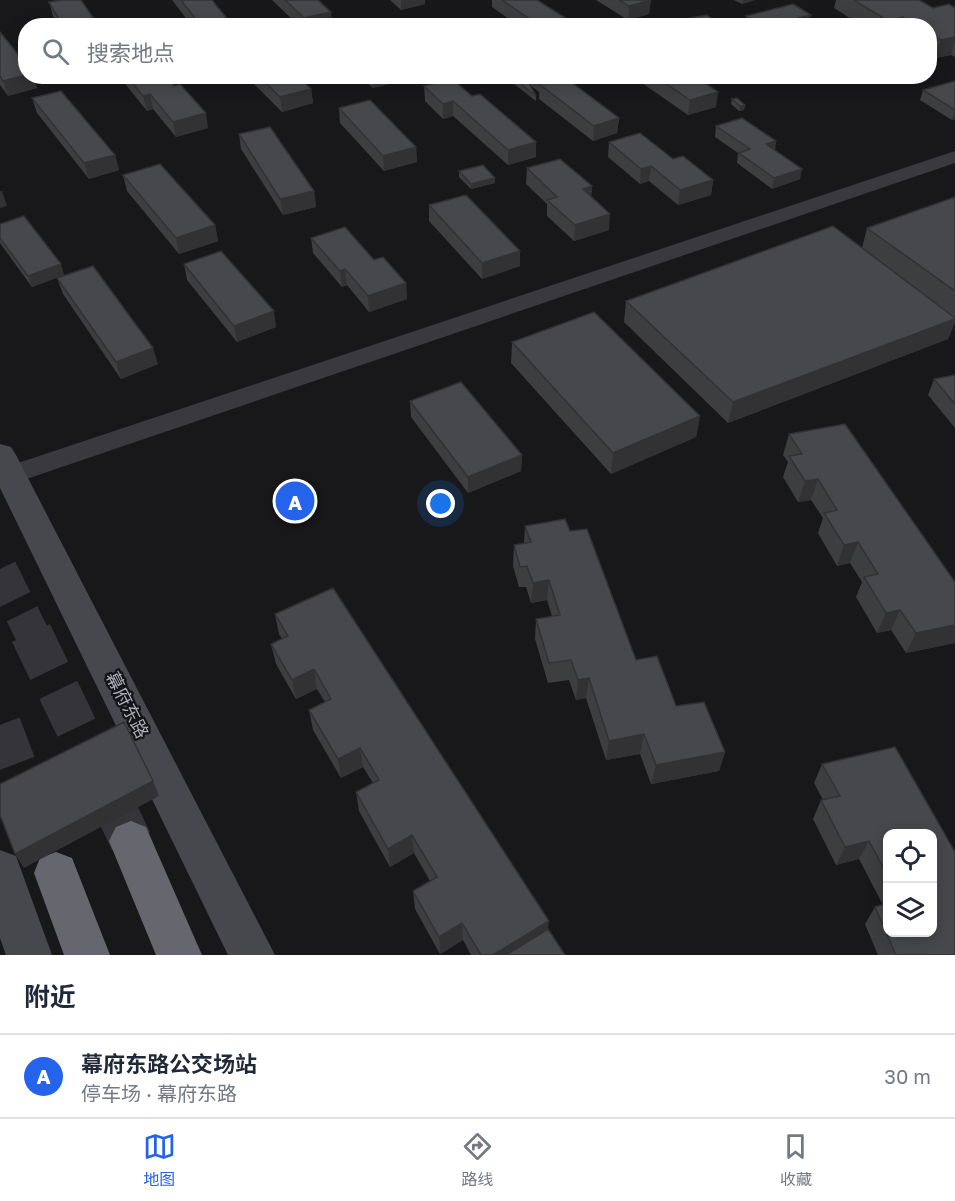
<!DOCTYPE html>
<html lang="zh">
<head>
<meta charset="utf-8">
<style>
	:root { --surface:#fff; --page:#f6f6f7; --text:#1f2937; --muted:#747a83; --line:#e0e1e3; --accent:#2563eb }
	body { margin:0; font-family:"Golos Text","Noto Sans SC",sans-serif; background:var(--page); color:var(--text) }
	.controls { position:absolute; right:18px; bottom:18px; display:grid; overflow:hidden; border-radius:12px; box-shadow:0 3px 15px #0003 }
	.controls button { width:54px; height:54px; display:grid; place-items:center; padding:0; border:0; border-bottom:2px solid var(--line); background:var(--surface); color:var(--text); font:30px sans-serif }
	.you { position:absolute; left:441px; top:504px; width:21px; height:21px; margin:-15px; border:4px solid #fff; border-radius:50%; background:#1a73e8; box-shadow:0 0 0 9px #1a73e833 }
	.badge { display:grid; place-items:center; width:39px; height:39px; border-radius:50%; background:var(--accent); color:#fff; font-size:20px; font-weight:700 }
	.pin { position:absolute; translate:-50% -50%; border:3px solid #fff; box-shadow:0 2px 6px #0006 }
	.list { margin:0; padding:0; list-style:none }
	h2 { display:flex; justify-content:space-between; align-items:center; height:78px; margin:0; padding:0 24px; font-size:26px }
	h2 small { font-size:20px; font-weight:400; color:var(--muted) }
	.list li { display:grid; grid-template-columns:39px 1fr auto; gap:18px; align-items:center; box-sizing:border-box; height:84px; padding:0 24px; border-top:2px solid var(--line) }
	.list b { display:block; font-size:22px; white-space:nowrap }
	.list p { margin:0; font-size:20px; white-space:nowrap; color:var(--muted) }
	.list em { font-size:20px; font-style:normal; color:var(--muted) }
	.icon { flex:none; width:33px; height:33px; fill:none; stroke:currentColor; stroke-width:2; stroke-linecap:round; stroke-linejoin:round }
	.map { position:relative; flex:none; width:955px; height:955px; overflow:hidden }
	.search { position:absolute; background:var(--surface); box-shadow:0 3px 15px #0003; left:18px; right:18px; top:18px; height:66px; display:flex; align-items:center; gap:15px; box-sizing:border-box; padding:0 21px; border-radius:24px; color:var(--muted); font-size:22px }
	.sheet { height:162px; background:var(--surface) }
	nav { display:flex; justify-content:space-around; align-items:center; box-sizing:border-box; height:84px; border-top:2px solid var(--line); background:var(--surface); font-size:16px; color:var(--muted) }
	nav a { display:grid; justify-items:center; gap:3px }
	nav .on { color:var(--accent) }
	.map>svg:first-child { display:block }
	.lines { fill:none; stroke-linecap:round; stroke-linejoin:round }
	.highway-tunnel-far1 { stroke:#353539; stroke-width:34; stroke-dasharray:34 16; stroke-linecap:butt }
	.highway-tunnel { stroke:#353539; stroke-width:42; stroke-dasharray:42 21; stroke-linecap:butt }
	.street { fill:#39393e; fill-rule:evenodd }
	.secondary { fill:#47484d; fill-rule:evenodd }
	.highway { fill:#66676e; fill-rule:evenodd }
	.wall { fill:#3d3e40; fill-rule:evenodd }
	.shaded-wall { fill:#323234 }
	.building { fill:#47484b; stroke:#323234; stroke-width:1.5 }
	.labels { text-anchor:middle; stroke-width:4.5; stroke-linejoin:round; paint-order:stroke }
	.street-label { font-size:18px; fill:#abaeb7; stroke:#131214 }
</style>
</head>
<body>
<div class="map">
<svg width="955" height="955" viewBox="0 0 955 955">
	<rect width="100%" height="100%" fill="#181719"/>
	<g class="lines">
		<!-- highway-tunnel-far1 -->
		<path class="highway-tunnel-far1" d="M 0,569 L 32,634"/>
		<!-- highway-tunnel -->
		<path class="highway-tunnel" d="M 31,633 L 131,841
			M 0,725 L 34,815"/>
		<!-- street -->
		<path class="street" d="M 955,151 L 955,163 L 0,488 L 0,469 Z"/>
		<!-- secondary -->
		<path class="secondary" d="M 0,444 L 11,447 L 16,455 L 275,955 L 228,955 L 0,488 Z
			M 0,850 L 16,856 L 52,955 L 6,955 L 0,938 Z"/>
		<!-- highway -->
		<path class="highway" d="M 131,821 L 146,827 L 202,955 L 156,955 L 109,841 L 116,827 Z
			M 56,852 L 72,858 L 110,955 L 64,955 L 34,873 L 40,858 Z"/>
	</g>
	<!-- wall -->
	<path class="wall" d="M 172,0 L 212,0 L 233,26 L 192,26 Z
		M 272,0 L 318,0 L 332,26 L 299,26 Z
		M 390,0 L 425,0 L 425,4 L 401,10 Z
		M 492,0 L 537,0 L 577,25 L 519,26 L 492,7 Z
		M 596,0 L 650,0 L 649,14 L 628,20 Z
		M 734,0 L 755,0 L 742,4 Z
		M 836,0 L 919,0 L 933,8 L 955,8 L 955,57 L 951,55 L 935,58 L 930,55 L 930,26 L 862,26 L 834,8 Z
		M 49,2 L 96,22 L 108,26 L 58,26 L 53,16 Z
		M 746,16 L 809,24 L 803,26 L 745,26 Z
		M 0,32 L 37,88 L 8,96 L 0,85 Z
		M 124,76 L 166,76 L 208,128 L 176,137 L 153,109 L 147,111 L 126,85 Z
		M 246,76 L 298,76 L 311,89 L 313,103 L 282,112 Z
		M 360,76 L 401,76 L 401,81 L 373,88 Z
		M 519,76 L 570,76 L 570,81 L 619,118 L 617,133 L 593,141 L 539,99 L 539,92 L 530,85 L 536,96 L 536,101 L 514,84 L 515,79 L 520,77 Z
		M 632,76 L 695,76 L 716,107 L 688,115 Z
		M 955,81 L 955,119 L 952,120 L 920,100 L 923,90 Z
		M 424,86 L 472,96 L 536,142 L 536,157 L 508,165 L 453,116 L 443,119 L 425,101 Z
		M 32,98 L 115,155 L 119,170 L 89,179 L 37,113 Z
		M 732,99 L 745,105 L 744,110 L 739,111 L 731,104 Z
		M 339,108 L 416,147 L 417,162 L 384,171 L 340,123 Z
		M 716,126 L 776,141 L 775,150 L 800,179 L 772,189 L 737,163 L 738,153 L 715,137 Z
		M 239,134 L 314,191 L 316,207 L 283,215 L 241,149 Z
		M 609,142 L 673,159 L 713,180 L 711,195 L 678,205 L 649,181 L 640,184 L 608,157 Z
		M 527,168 L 592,186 L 591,197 L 609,230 L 574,241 L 547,216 L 547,204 L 526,184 Z
		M 459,171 L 495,183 L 471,189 L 459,177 Z
		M 123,175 L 215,225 L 218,241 L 179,254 L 127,191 Z
		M 955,197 L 955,322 L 948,339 L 728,423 L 624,322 L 626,301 L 862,248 L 867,228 Z
		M 429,205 L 520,266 L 482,279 L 429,221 Z
		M 0,224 L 64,275 L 32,287 L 0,243 Z
		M 311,238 L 374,260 L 406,283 L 407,299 L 369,312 L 347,285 L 342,287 L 313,253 Z
		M 184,264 L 276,327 L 237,342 L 187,280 Z
		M 57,278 L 158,364 L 121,379 L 63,294 Z
		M 512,342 L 700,416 L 696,437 L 611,474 L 511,363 Z
		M 955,375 L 955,428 L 928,395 L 934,379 Z
		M 410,401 L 522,455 L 521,471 L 468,493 L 411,417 Z
		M 789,434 L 955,582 L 955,643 L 906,653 L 891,630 L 877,633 L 856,597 L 862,582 L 850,563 L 837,566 L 818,533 L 823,518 L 811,500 L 798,502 L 783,477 L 788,462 L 783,455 Z
		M 525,526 L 570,531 L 636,660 L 676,706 L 725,752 L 719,771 L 651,784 L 640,754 L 606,760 L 586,698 L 576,700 L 569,680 L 548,683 L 535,639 L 536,619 L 552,616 L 547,600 L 531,603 L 526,587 L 519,587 L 513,566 L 514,545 L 524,543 Z
		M 275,614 L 548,929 L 565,955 L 471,955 L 463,940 L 440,954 L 415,909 L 413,891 L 430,881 L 414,853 L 390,867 L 359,811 L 356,792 L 373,783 L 363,767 L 341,778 L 313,730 L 309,710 L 325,702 L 317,689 L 296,699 L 276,664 L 271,644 L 282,639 L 279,634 Z
		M 895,747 L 955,852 L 955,955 L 878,955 L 865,924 L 875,907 L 883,905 L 859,859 L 836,865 L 813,819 L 821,800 L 823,800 L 814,783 L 822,764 ZM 888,834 L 933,834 L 933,933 L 888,933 Z"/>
	<!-- shaded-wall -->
	<path class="shaded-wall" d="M 401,0 L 425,0 L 425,4 L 401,10 Z
		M 651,0 L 649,14 L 628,20 L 629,6 Z
		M 743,0 L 755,0 L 742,4 Z
		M 331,12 L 332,26 L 305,26 L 304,18 Z
		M 811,15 L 809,24 L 803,26 L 767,26 Z
		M 903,17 L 901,26 L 887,26 L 888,21 Z
		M 955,37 L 955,41 L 951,55 L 935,58 L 941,40 Z
		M 26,75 L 26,76 L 34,76 L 37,88 L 8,96 L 3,81 Z
		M 372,76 L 401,76 L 401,81 L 373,88 Z
		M 561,76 L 570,76 L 569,87 Z
		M 311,89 L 313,103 L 282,112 L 280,97 Z
		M 718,92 L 716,107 L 688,115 L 690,100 Z
		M 150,94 L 153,109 L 147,111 L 143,96 Z
		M 453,101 L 453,116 L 443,119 L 443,104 Z
		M 745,105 L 744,110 L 739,111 L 740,106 Z
		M 955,110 L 955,119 L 952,120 Z
		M 206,113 L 208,128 L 176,137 L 173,122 Z
		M 619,118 L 617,133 L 593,141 L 594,126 Z
		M 776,141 L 774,151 L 766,144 Z
		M 536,142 L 536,157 L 508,165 L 508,150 Z
		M 416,147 L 417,162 L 384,171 L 383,156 Z
		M 115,155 L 119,170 L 89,179 L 84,163 Z
		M 651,166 L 649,181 L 640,184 L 641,169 Z
		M 802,169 L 800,179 L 772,189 L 774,178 Z
		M 495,178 L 495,183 L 471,189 L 471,184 Z
		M 713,180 L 711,195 L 678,205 L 680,190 Z
		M 592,186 L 591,202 L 583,189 Z
		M 0,191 L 2,191 L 7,206 L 0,208 Z
		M 314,191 L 316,207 L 283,215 L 280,199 Z
		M 610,214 L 609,230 L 574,241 L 575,225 Z
		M 215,225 L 218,241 L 179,254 L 176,238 Z
		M 520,251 L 520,266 L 482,279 L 482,263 Z
		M 61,264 L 64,275 L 32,287 L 28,276 Z
		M 345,269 L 347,285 L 342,287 L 340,271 Z
		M 406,283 L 407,299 L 369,312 L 368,296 Z
		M 274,311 L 276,327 L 237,342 L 234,326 Z
		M 955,319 L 955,322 L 948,339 L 728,423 L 733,402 Z
		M 153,348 L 158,364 L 121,379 L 116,362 Z
		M 700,416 L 696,437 L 611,474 L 613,453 Z
		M 522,455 L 521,471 L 468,493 L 468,477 Z
		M 818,479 L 811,500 L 798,502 L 805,481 Z
		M 858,542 L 850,563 L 837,566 L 844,545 Z
		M 549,580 L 547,600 L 531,603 L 533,583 Z
		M 900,610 L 891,630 L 877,633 L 886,613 Z
		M 955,625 L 955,643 L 906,653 L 916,633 Z
		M 314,669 L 317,689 L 296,699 L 292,680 Z
		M 589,678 L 586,698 L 576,700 L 578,680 Z
		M 644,734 L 640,754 L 606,760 L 609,741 Z
		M 360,748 L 363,767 L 341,778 L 338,759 Z
		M 725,752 L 719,771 L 651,784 L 656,765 Z
		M 153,781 L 159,796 L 24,868 L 15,854 Z
		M 412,835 L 414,853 L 390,867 L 388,849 Z
		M 869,841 L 859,859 L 836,865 L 845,847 Z
		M 549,921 L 547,938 L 519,955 L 493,955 Z
		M 462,923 L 463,940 L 440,954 L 439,937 Z"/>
	<!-- building -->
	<path class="building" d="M 61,0 L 81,0 L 96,22 L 104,20 L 108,26 L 63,26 L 49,2 Z
		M 181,0 L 212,0 L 233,26 L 201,26 Z
		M 285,0 L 318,0 L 331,12 L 304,18 Z
		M 502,0 L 537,0 L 577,25 L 540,26 Z
		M 619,0 L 651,0 L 629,6 Z
		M 854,0 L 919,0 L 933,8 L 949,4 L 955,8 L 955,37 L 941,40 L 930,33 L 930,26 L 917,26 L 903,17 L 888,21 Z
		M 793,4 L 811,15 L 767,26 L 761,26 L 746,16 Z
		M 707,15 L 721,26 L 678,26 L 673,21 Z
		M 359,21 L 365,26 L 339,26 Z
		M 0,32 L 26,64 L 26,75 L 3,81 L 0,76 Z
		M 127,76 L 166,76 L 174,86 L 180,84 L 206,113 L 173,122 L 150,94 L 143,96 Z
		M 259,76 L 298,76 L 311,89 L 280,97 Z
		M 523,76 L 525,76 L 536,96 L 515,79 Z
		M 539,76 L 563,76 L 619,118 L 594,126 L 539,84 L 547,82 Z
		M 655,76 L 695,76 L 718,92 L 690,100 Z
		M 452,79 L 472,96 L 480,94 L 536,142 L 508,150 L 453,101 L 443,104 L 424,86 Z
		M 955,81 L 955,110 L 923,90 Z
		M 61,91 L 115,155 L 84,163 L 32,98 Z
		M 737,98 L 745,105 L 740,106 L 732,99 Z
		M 370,100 L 416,147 L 383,156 L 339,108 Z
		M 742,118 L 776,141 L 766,144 L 802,169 L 774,178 L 739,153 L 750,149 L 716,126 Z
		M 270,127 L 314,191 L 280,199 L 239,134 Z
		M 640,133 L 673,159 L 683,156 L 713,180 L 680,190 L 651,166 L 641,169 L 609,142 Z
		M 560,159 L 592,186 L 583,189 L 610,214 L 575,225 L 547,200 L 557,197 L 527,168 Z
		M 160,164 L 215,225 L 176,238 L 123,175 Z
		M 483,165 L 495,178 L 471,184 L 459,171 Z
		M 466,195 L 520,251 L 482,263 L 429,205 Z
		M 955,197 L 955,291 L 867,228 Z
		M 24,216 L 61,264 L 28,276 L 0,238 L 0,224 Z
		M 833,226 L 955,318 L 955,319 L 733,402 L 626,301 Z
		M 345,227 L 374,260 L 383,257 L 406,283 L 368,296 L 345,269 L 340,271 L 311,238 Z
		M 221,251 L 274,311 L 234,326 L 184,264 Z
		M 93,266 L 153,348 L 116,362 L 57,278 Z
		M 594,312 L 700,416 L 613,453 L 512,342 Z
		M 955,375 L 955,404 L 934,379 Z
		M 461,382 L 522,455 L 468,477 L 410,401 Z
		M 845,424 L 955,582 L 955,625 L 916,633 L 900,610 L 886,613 L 864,577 L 878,574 L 858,542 L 844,545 L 824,513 L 837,510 L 818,479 L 805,481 L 789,456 L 802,454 L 789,434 Z
		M 565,519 L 570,531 L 587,529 L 636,660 L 657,656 L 676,706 L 704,702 L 725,752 L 656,765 L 644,734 L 609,741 L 589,678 L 578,680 L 571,660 L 549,663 L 536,619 L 560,615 L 549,580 L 533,583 L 527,566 L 520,567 L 514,545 L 531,542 L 525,526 Z
		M 333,588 L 549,921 L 493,955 L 481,955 L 462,923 L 439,937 L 413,891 L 437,877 L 412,835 L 388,849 L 356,792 L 379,780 L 360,748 L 338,759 L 309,710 L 331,699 L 314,669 L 292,680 L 271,644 L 288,636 L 275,614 Z
		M 124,722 L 153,781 L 15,854 L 0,815 L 0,784 Z
		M 895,747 L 955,852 L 955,955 L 896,955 L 875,907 L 888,903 L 888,933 L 933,933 L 933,834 L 888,834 L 888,876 L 869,841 L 845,847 L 821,800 L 840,796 L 822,764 Z
		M 548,929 L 565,955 L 506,955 Z"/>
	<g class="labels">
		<!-- street labels -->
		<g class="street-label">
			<text transform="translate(127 705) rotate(63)" y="6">幕府东路</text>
		</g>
	</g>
</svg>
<div class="controls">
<button><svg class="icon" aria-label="locate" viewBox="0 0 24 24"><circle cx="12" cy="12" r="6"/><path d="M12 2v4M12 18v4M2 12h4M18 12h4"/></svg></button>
<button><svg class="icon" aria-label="layers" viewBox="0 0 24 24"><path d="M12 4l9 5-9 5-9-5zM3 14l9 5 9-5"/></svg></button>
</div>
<div class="you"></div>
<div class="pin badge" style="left:295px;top:501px">A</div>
<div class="search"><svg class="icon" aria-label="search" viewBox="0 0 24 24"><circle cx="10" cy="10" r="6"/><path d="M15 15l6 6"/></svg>搜索地点</div>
</div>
<section class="sheet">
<h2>附近<small></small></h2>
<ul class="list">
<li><span class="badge">A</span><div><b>幕府东路公交场站</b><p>停车场 · 幕府东路</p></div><em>30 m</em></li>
</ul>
</section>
<nav>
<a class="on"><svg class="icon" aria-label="map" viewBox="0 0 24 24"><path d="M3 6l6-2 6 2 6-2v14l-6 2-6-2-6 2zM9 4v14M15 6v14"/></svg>地图</a>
<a><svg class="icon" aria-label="directions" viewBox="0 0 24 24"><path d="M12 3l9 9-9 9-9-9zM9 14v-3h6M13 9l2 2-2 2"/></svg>路线</a>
<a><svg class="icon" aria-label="saved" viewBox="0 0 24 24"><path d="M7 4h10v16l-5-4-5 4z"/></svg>收藏</a>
</nav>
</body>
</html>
